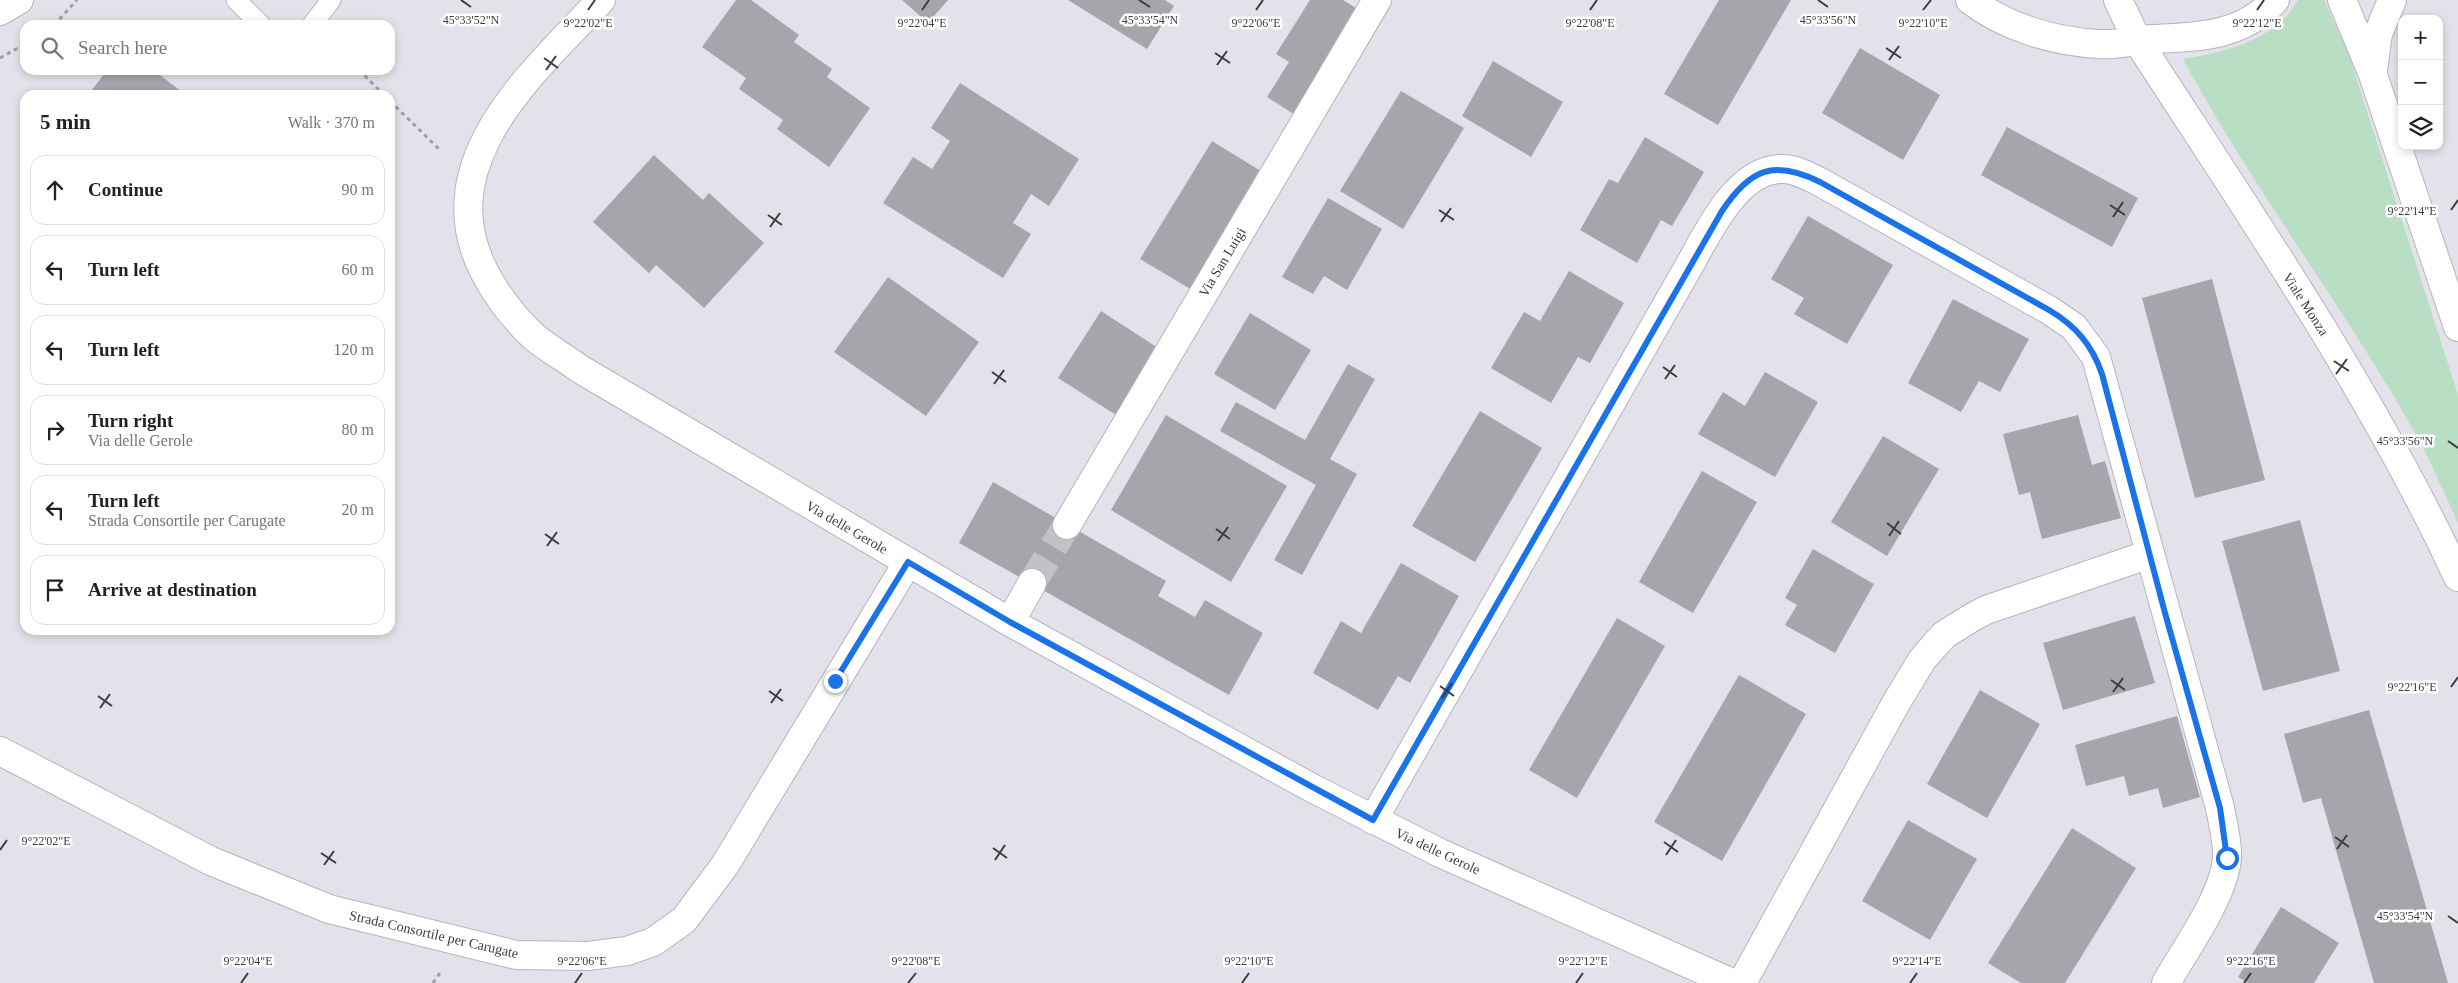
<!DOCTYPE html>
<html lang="en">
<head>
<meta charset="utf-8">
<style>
	:root { --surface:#fff; --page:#f2f2f2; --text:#222; --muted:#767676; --line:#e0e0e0 }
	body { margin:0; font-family:Georgia,serif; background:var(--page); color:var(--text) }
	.controls { position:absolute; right:15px; top:15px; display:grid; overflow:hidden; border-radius:10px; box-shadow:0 2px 8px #0003 }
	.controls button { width:45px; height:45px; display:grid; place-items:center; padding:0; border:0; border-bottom:1px solid var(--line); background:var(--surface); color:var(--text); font:25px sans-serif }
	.stop { position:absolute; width:15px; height:15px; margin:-11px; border:4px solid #1a73e8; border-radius:50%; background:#fff }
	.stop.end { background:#1a73e8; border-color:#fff; box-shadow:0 1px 5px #0008 }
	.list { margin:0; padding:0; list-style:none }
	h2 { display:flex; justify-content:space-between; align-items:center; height:65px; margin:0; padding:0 20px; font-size:21px }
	h2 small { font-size:16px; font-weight:400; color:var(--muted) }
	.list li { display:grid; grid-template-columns:32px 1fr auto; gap:15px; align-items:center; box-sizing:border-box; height:70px; margin:0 10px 10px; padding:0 10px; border:1px solid var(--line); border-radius:15px }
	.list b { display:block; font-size:19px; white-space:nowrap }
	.list p { margin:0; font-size:16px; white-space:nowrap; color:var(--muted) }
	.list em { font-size:16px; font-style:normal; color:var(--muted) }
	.icon { flex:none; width:28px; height:28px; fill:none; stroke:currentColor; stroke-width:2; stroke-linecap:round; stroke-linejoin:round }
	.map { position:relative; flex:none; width:2458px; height:983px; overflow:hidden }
	.search { position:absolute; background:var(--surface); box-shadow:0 2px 8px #0003; left:20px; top:20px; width:375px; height:55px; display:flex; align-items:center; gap:12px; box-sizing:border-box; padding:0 18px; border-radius:15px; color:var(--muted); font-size:19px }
	.panel { position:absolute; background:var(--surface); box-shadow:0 2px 8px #0003; left:20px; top:90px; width:375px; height:545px; border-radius:15px }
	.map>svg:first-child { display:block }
	.green { fill:#b8dfc4 }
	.building { fill:#a7a4ac }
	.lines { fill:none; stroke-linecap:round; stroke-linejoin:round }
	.street-tunnel { stroke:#c2c1c8; stroke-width:28; stroke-dasharray:28 14; stroke-linecap:butt }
	.lane-casing { stroke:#b6b5bd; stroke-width:21 }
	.street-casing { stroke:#b6b5bd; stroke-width:30 }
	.path { stroke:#9e9ea4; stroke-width:3; stroke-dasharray:4 4; stroke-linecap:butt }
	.lane { stroke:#fff; stroke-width:19 }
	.street { stroke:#fff; stroke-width:28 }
	.route { stroke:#1a73e8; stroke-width:6 }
	.ticks { fill:none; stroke:#3c3c3f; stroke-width:2 }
	.labels { text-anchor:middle; stroke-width:5; stroke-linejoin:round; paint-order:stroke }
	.street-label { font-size:14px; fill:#3c3c3f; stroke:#fff }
	.ticks-label { font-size:12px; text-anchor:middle; fill:#3c3c3f; stroke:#fff; stroke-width:5; stroke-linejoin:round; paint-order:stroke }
</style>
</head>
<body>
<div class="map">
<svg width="2458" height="983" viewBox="0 0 2458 983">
	<rect width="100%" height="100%" fill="#e3e2ea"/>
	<!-- green -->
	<path class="green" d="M 2298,0 L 2324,0 L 2349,55 L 2458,395 L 2458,523 C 2445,495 2433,467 2419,440 C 2346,309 2254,191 2183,59 C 2219,53 2256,45 2284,19 C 2290,14 2293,6 2298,0 Z"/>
	<!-- building -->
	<path class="building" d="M 736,0 L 751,0 L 799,35 L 794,42 L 832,69 L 827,77 L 870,108 L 829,167 L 777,129 L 783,120 L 739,89 L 746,78 L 702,47 Z
		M 902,0 L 948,0 L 928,23 Z
		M 1068,0 L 1165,0 L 1174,6 L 1147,49 Z
		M 1310,0 L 1343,0 L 1364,13 L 1297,116 L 1267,97 L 1289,62 L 1276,54 Z
		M 1719,0 L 1791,0 L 1718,125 L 1664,94 Z
		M 1860,48 L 1940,95 L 1903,160 L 1822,113 Z
		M 1493,61 L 1563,102 L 1531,157 L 1462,116 Z
		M 107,70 L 153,70 L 186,95 L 88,95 Z
		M 960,83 L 1079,159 L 1049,206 L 1031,194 L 1013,223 L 1031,234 L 1003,278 L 883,203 L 913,157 L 932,169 L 950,141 L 931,128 Z
		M 1401,91 L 1464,128 L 1403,229 L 1340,191 Z
		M 2007,127 L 2138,198 L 2112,247 L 1981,175 Z
		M 1645,137 L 1704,172 L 1672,226 L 1661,220 L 1637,263 L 1580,230 L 1609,179 L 1618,183 Z
		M 1212,141 L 1264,173 L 1192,290 L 1140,259 Z
		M 654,155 L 703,200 L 709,193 L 764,243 L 704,308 L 656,265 L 649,273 L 593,222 Z
		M 1328,198 L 1382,229 L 1347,290 L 1324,276 L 1313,294 L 1282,277 Z
		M 1808,216 L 1893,265 L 1847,344 L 1794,314 L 1804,298 L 1771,279 Z
		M 1569,271 L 1624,303 L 1590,363 L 1578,357 L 1551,403 L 1491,368 L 1524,312 L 1540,321 Z
		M 888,277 L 979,342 L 926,416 L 834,352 Z
		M 2212,279 L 2265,480 L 2195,498 L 2142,298 Z
		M 1953,299 L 2029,339 L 2000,392 L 1979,381 L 1961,412 L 1908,383 Z
		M 1101,311 L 1158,348 L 1116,415 L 1058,378 Z
		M 1250,313 L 1311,350 L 1275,410 L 1214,374 Z
		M 1348,364 L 1375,379 L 1330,459 L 1357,474 L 1302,575 L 1274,560 L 1316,485 L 1220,431 L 1236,402 L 1305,440 Z
		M 1765,372 L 1818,402 L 1775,477 L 1698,434 L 1723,392 L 1745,406 Z
		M 1480,411 L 1542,448 L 1475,562 L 1412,526 Z
		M 1166,415 L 1287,486 L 1231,582 L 1111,510 Z
		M 2078,415 L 2092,465 L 2105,461 L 2121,518 L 2042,539 L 2030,492 L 2019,495 L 2003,434 Z
		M 1883,436 L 1939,469 L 1887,556 L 1831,522 Z
		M 1702,471 L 1757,502 L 1693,613 L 1639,582 Z
		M 993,482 L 1166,581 L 1158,596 L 1195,617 L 1205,600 L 1263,633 L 1229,695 L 959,543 Z
		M 2300,520 L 2340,671 L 2263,691 L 2222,541 Z
		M 1813,549 L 1874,584 L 1835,653 L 1785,625 L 1797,605 L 1785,598 Z
		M 1401,563 L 1459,596 L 1410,683 L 1398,676 L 1378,710 L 1313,673 L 1341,621 L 1361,633 Z
		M 2135,616 L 2155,683 L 2063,710 L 2043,643 Z
		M 1617,618 L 1665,646 L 1577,798 L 1529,770 Z
		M 1739,675 L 1806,714 L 1722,861 L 1654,822 Z
		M 1980,690 L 2040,724 L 1987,818 L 1927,784 Z
		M 2369,710 L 2448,983 L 2374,983 L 2321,798 L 2303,803 L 2284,734 Z
		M 2177,716 L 2200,797 L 2163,808 L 2158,788 L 2129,796 L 2124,776 L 2086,786 L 2075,745 Z
		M 1908,820 L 1977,859 L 1930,940 L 1862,901 Z
		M 2072,828 L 2136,868 L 2065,983 L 2021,983 L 1988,963 Z
		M 2281,907 L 2339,943 L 2314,983 L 2248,983 L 2238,977 Z"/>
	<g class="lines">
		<!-- street-tunnel -->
		<path class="street-tunnel" d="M 1032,583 L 1067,525"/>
		<!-- lane casing -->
		<g class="lane-casing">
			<path id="lane" d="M 236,0 L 261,25
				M 312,25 L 331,0"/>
		</g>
		<!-- street casing -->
		<g class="street-casing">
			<path id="street" d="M 601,0 C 532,74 427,163 485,273 C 497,296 514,318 533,336 C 547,348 565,358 580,369 L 1010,622 L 1312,788 L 1440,853 L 1732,983
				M 1970,0 C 2005,27 2055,42 2099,44 C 2116,46 2134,40 2152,39 C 2197,37 2242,37 2275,0
				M 2118,0 L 2137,40 C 2250,215 2370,388 2458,577
				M 2342,0 L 2373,75 L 2458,327
				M 0,11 L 19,0
				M 2373,71 L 2378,34 L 2392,0
				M 1067,525 L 1377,0
				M 1010,622 L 1032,583
				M 0,751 L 211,861 L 329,909 L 516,955 L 588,956 L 627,951 L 653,942 L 684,920 L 725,865 L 908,562
				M 1373,820 L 1681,280 C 1703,244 1732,171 1780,169 C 1794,168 1808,176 1820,182 L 2049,310 L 2074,327 L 2096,357 L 2220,808 C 2223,824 2228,842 2227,858 C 2224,896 2185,950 2166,983
				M 1742,983 L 1896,703 L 1922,660 L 1934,646 L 1944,635 L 1971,618 L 1986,610 L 2150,554"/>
		</g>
		<!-- path -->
		<path class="path" d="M 54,25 L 77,0
			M 0,58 L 25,44
			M 359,70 L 384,95
			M 390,101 L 441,151
			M 433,983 L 440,973"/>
		<!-- lane -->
		<use href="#lane" class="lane"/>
		<!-- street -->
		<use href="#street" class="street"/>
	</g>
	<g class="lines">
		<!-- route -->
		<path class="route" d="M 835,681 L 908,562 L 1010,622 L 1373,820 L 1722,211 C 1750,169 1773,159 1820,182 L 2049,310 C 2076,326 2092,345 2102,374 L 2165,613 L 2220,808 L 2227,858"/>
	</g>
	<!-- ticks -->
	<path class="ticks" d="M 461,0 L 471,7M 1139,0 L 1150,7M 1818,0 L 1828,7M 588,10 L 595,0M 922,10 L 929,0M 1256,10 L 1263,0M 1590,10 L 1597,0M 1923,10 L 1931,0M 2257,10 L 2264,0M 1886,48 L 1901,58M 1215,53 L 1230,63M 544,58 L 558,68M 1889,60 L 1899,46M 1217,65 L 1227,51M 546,70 L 556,56M 2110,205 L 2125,215M 1439,210 L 1454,220M 2451,210 L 2458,200M 768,215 L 782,225M 2113,217 L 2123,202M 1441,222 L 1451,208M 770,227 L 780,213M 2334,361 L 2349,371M 1663,367 L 1677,377M 992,372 L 1006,382M 2336,374 L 2347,359M 1665,379 L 1675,365M 994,384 L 1004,370M 2448,441 L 2458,448M 1887,523 L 1901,534M 1216,529 L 1230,539M 545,534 L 559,544M 1889,536 L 1899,521M 1218,541 L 1228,527M 547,546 L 557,532M 2111,680 L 2125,690M 1440,686 L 1454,696M 2451,687 L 2458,677M 769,691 L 783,701M 2113,692 L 2123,678M 98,696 L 112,706M 1442,698 L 1452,683M 771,703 L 781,689M 100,708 L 110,694M 2335,837 L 2349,847M 1664,842 L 1678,852M 993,848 L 1007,858M 2337,849 L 2347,835M 0,850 L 7,840M 321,853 L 336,863M 1666,855 L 1676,840M 995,860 L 1005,845M 324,865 L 334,851M 2448,916 L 2458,923M 241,983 L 248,973M 575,983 L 582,973M 908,983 L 916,973M 1242,983 L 1249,973M 1576,983 L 1583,973M 1910,983 L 1917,973M 2244,983 L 2251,973"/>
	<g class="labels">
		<!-- street labels -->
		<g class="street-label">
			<text transform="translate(1222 262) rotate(-59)" y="5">Via San Luigi</text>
			<text transform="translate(2306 304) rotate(57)" y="5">Viale Monza</text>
			<text transform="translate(847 527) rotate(30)" y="5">Via delle Gerole</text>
			<text transform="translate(1438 851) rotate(25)" y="5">Via delle Gerole</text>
			<text transform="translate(434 934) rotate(13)" y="5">Strada Consortile per Carugate</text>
		</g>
	</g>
	<g class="ticks-label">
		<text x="471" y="24">45°33'52"N</text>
		<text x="1150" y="24">45°33'54"N</text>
		<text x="1828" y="24">45°33'56"N</text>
		<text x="588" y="27">9°22'02"E</text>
		<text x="922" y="27">9°22'04"E</text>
		<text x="1256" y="27">9°22'06"E</text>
		<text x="1590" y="27">9°22'08"E</text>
		<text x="1923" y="27">9°22'10"E</text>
		<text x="2257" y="27">9°22'12"E</text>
		<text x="2412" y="215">9°22'14"E</text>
		<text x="2405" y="445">45°33'56"N</text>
		<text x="2412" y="691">9°22'16"E</text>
		<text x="46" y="845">9°22'02"E</text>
		<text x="2405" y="920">45°33'54"N</text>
		<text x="248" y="965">9°22'04"E</text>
		<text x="582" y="965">9°22'06"E</text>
		<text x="916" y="965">9°22'08"E</text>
		<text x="1249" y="965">9°22'10"E</text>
		<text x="1583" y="965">9°22'12"E</text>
		<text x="1917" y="965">9°22'14"E</text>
		<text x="2251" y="965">9°22'16"E</text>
	</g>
</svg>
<div class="controls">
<button>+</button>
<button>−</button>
<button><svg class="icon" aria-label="layers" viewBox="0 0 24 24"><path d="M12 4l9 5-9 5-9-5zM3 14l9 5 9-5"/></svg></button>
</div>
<div class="stop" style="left:2227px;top:858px"></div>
<div class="stop end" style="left:835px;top:681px"></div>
<div class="search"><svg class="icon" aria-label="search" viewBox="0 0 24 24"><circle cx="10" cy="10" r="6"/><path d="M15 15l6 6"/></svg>Search here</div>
<section class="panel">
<h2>5 min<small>Walk · 370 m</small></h2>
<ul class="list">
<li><svg class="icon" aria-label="ahead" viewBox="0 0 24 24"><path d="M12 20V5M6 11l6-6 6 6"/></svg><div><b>Continue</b></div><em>90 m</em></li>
<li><svg class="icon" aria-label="left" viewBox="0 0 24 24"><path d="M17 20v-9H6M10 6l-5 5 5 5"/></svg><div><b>Turn left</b></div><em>60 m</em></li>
<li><svg class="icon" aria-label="left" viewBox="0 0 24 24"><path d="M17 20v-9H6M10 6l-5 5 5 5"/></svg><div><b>Turn left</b></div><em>120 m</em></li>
<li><svg class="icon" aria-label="right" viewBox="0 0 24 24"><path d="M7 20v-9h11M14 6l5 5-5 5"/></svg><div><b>Turn right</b><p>Via delle Gerole</p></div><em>80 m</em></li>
<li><svg class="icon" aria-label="left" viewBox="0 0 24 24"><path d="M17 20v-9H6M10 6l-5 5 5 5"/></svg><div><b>Turn left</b><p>Strada Consortile per Carugate</p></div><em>20 m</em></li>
<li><svg class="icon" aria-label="arrive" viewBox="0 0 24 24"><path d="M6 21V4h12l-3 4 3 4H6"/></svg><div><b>Arrive at destination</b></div></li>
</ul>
</section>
</div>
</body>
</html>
